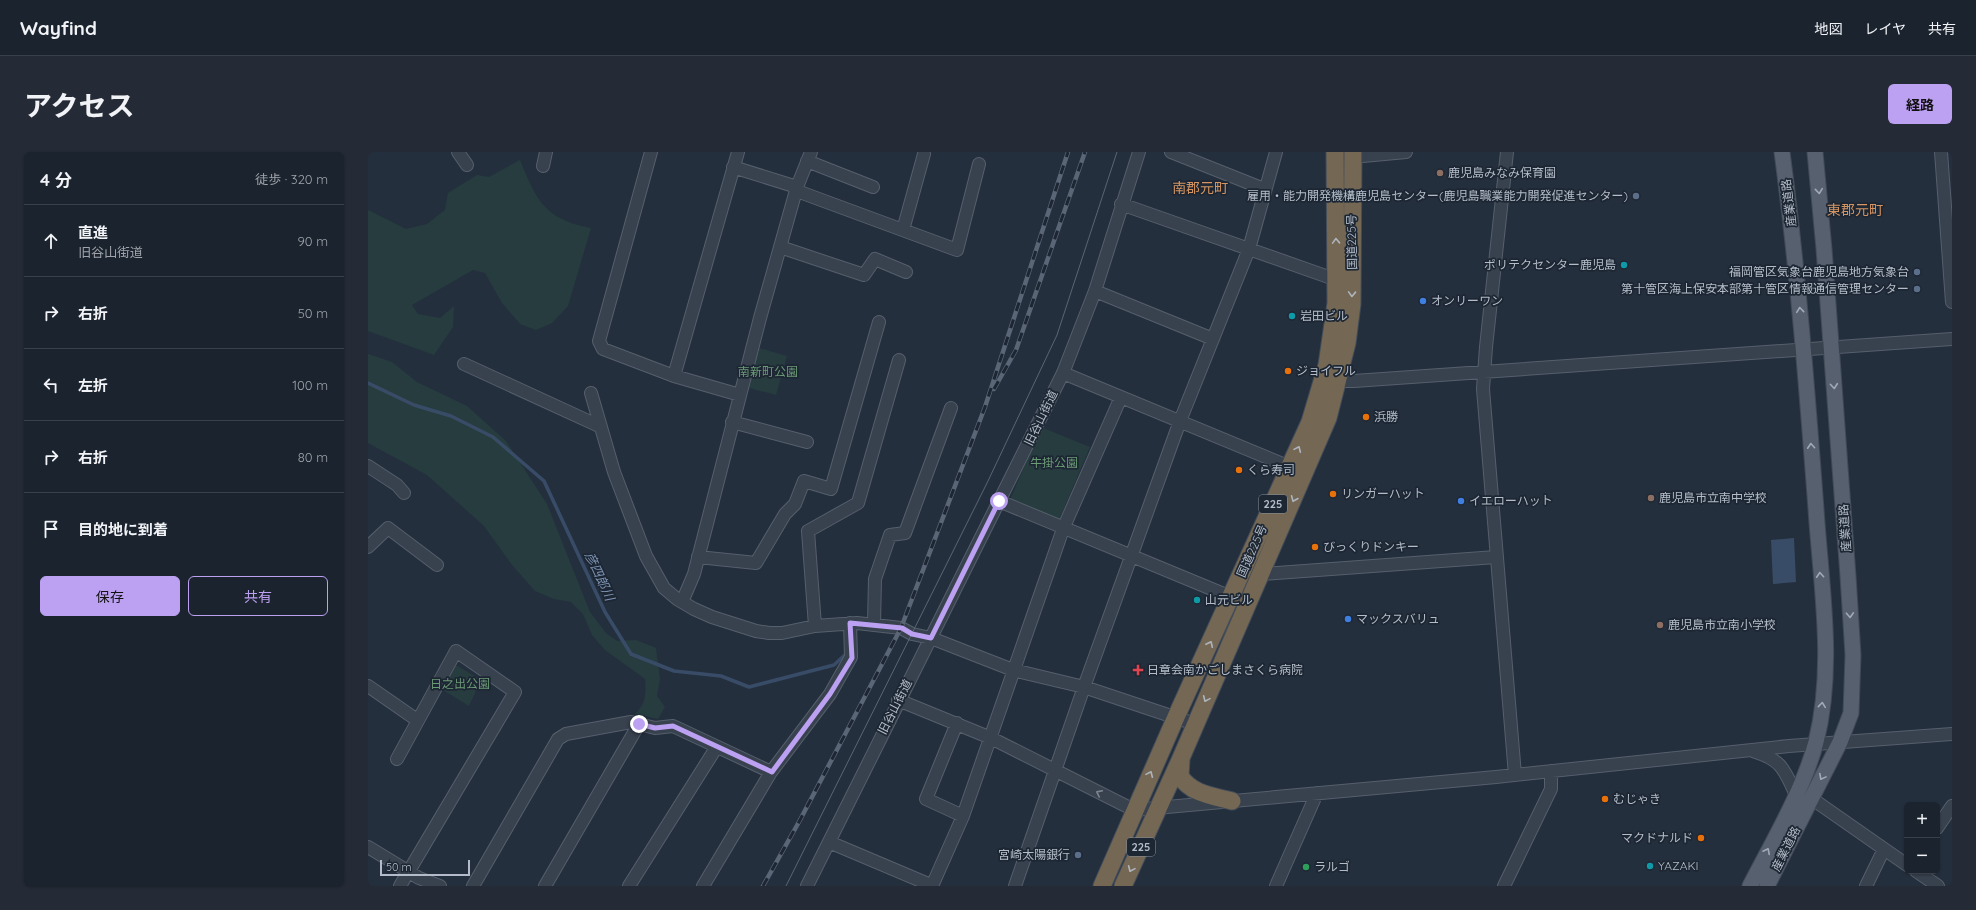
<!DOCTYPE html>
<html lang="ja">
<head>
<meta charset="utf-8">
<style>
	:root { --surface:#1b232e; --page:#242b36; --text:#f1f3f6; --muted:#a0a4aa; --line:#39404a; --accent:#bca0f2 }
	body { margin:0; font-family:Quicksand,"Noto Sans JP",sans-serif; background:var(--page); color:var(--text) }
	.controls { position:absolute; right:12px; bottom:12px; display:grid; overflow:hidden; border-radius:6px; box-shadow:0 1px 3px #0004 }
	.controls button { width:36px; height:36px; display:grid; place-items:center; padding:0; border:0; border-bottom:1px solid var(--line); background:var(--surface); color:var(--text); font:20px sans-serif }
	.scale { position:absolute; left:12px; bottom:10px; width:90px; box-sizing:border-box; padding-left:4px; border:2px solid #b4bcc9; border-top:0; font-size:11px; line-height:14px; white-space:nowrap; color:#b4bcc9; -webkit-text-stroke:3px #1d2633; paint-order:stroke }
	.stop { position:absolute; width:12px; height:12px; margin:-9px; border:3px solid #bca0f2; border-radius:50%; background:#fff }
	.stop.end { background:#bca0f2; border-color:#fff; box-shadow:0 1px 4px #0008 }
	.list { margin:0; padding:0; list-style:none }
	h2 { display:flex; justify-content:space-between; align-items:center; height:52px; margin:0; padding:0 16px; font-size:17px }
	h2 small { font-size:13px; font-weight:400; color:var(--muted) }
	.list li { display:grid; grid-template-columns:26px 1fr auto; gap:12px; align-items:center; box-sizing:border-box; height:72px; padding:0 16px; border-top:1px solid var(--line) }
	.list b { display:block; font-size:15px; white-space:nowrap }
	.list p { margin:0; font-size:13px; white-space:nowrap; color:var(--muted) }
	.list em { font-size:13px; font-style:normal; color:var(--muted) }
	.actions { display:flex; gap:8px; padding:12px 16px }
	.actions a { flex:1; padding:9px 0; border:1px solid var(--accent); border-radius:6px; text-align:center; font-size:14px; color:var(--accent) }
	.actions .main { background:var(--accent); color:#111 }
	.icon { flex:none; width:22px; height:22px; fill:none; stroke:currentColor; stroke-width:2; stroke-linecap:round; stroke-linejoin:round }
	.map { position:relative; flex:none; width:1584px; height:734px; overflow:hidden; border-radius:6px }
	header { display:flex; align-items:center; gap:24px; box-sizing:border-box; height:56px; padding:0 20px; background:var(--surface); border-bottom:1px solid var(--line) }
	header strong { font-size:19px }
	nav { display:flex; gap:22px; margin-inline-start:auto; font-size:14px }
	.intro { display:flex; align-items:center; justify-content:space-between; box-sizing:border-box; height:96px; padding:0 24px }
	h1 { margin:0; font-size:28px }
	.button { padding:10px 18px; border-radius:6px; background:var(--accent); color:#111; font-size:14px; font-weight:700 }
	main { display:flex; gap:24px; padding:0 24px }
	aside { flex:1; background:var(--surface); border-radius:6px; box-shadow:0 1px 3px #0004 }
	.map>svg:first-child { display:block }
	.green { fill:#263c3f }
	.water { fill:#394c67 }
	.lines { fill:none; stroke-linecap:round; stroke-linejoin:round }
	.stream { stroke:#394c67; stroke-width:3.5 }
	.minor-casing { stroke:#565f6c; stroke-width:14 }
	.major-casing { stroke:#414a57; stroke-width:17 }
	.highway-casing { stroke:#434c59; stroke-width:19 }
	.minor { stroke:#38414e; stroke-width:12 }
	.major { stroke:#56606e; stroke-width:15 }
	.highway { stroke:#746855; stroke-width:17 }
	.tram { stroke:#5a6575; stroke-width:1 }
	.rail-casing { stroke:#5a6575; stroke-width:4.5 }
	.rail { stroke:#1d2633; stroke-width:3; stroke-dasharray:9; stroke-linecap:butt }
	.oneway { stroke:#a1aab7 }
	.oneway2 { stroke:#aeb4bd }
	.oneway3 { stroke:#7c8592 }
	.route { stroke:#bca0f2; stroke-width:5 }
	.education-dot { fill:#8d6e63; stroke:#1d2633; stroke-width:1.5 }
	.service-dot { fill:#5c6f8a; stroke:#1d2633; stroke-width:1.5 }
	.culture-dot { fill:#0f9aa8; stroke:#1d2633; stroke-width:1.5 }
	.shop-dot { fill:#3f7fe0; stroke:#1d2633; stroke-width:1.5 }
	.food-dot { fill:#e8710a; stroke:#1d2633; stroke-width:1.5 }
	.health-dot { fill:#e0444e; stroke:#1d2633; stroke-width:1.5 }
	.leisure-dot { fill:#2e9e5b; stroke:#1d2633; stroke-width:1.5 }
	.labels { text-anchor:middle; stroke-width:3.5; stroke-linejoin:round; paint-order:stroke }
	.shield { fill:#1d2633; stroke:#878f9c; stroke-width:1 }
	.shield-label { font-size:11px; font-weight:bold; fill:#b4bcc9 }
	.poi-label { font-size:12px; fill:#b4bcc9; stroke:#1d2633; text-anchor:start }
	.street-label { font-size:12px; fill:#b4bcc9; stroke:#1d2633 }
	.park-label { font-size:12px; fill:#6b9a76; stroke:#1d2633 }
	.water-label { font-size:13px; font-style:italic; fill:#7c92b1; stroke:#1d2633 }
	.quarter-label { font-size:14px; fill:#d59563; stroke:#1d2633 }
</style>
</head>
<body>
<header>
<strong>Wayfind</strong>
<nav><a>地図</a><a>レイヤ</a><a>共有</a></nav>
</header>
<div class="intro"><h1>アクセス</h1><a class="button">経路</a></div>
<main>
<aside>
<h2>4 分<small>徒歩 · 320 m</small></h2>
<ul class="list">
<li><svg class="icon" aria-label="ahead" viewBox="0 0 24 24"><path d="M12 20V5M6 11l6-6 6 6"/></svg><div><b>直進</b><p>旧谷山街道</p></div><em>90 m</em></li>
<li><svg class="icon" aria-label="right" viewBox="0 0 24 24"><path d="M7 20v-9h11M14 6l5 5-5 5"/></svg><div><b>右折</b></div><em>50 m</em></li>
<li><svg class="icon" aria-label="left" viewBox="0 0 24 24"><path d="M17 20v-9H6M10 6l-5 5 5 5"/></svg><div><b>左折</b></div><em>100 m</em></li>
<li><svg class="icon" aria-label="right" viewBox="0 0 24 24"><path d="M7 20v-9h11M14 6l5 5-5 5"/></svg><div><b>右折</b></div><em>80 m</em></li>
<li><svg class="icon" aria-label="arrive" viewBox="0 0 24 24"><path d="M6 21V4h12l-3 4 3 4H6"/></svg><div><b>目的地に到着</b></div></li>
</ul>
<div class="actions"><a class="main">保存</a><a>共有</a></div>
</aside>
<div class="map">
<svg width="1584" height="734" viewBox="0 0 1584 734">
	<rect width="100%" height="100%" fill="#242f3e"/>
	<!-- green -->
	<path class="green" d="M 152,8 C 169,49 176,67 223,76 L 200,154 L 184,171 L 168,178 L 152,172 L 134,151 L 117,121 L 105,118 L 44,153 L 50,162 L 72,166 L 86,154 L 85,175 L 66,203 L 0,179 L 0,58 L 38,77 L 59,72 L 77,58 L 80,41 L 109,23 L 121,25 Z
		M 391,196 L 419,204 L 408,243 L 381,236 Z
		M 0,202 L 24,210 L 49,230 L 99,254 L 138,289 L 179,352 L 222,460 L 238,481 L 249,489 L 268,488 L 288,496 L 292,527 L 289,544 L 297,555 L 290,567 L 267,562 C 278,552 278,541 277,527 L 237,498 L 224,483 L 215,462 L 203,450 L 186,447 L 167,439 L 144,413 L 116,374 L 59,323 L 0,291 Z
		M 673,275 L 722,295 L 689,373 L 640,353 Z
		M 83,510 L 113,528 L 101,554 L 70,535 Z"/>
	<!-- water -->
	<path class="water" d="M 1426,386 L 1428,430 L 1405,432 L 1403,388 Z"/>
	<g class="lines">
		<!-- stream -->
		<path class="stream" d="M 0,231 L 46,253 L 83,264 L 125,285 L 176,329 L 237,460 L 263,502 L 306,519 L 353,524 L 381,535 L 466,513 L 480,500"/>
		<!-- minor casing -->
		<g class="minor-casing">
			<path id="minor" d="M 90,0 L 99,13
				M 283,0 L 231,189 L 235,197 L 306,224 L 372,243
				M 803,0 L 896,37
				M 1139,0 L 1118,195 L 1115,237 L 1147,623
				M 1573,0 L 1584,150
				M 984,5 L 1038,0
				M 439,9 L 505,35
				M 175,14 L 178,0
				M 365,15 L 429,35
				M 429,39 L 589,98 L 611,12
				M 753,52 L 969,128
				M 535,78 L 556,2
				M 412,95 L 496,123 L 507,107 L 538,120
				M 727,139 L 845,187
				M 96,212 L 231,274
				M 695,221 L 922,315
				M 306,224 L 370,0
				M 970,229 L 986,229 L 1584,187
				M 223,241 L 246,320 L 278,404 L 296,436 L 309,447 L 326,457 L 344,465 L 388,479 L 401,481 L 414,481 L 447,474 L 489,471 L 533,476 L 544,482 L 563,486 L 645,518 L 716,535 L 827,572
				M 364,270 L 439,290
				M 0,314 L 29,333 L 36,341
				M 631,349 L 863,445
				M 0,395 L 20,376 L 69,413
				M 330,405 L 388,411 L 417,362 L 427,352 L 436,329 L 463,337 L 511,170
				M 894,422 L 1128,405
				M 314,450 L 326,422 L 392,166 L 429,35 L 443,0
				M 506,472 L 507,427 L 522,383 L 537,381 L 583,256
				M 447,474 L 440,379 L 490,351 L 531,208
				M 0,534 L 49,568
				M 530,548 L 623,586 L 766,658 L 1128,625 L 1421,594 L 1584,582
				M 589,571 L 558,647 L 595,664
				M 1385,599 C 1414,608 1416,617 1428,643
				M 29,607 L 88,499 L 147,540 L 32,734
				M 1443,646 L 1539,713
				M 1569,676 L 1584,654
				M 461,690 L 565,734
				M 0,695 L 51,726 L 72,734
				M 1548,719 L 1570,734
				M 105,734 L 190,587 L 198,582 L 263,570 L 271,572
				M 177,734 L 271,572 L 287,576 L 305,574 L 403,620
				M 261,734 L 348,596
				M 335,734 L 403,620 L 462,542 L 483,505 L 482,471
				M 439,734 L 695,221 L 727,139 L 771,0
				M 564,734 L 595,664 L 695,377 L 753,245
				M 647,734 L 716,535 L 812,269 L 881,97 L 908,0
				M 908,734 L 949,641
				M 1136,734 L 1183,637 L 1183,619
				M 1498,734 L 1516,697"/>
		</g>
		<!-- major casing -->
		<g class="major-casing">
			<path id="major" d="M 1382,734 C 1405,689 1435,639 1448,590 C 1467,514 1453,434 1448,357 C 1439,238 1430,119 1414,0
				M 1399,734 L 1472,590 L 1483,561 L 1485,503 L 1480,424 L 1456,97 L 1447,0"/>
		</g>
		<!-- highway casing -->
		<g class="highway-casing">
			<path id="highway" d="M 813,608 L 812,624 C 823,642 845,644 864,649
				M 734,734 L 808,565 L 942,270 L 959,213 L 968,151 L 967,0
				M 755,734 L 813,606 L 960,266 L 979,191 L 984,152 L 985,0"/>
		</g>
		<!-- minor -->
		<use href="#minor" class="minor"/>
		<!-- major -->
		<use href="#major" class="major"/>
		<!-- highway -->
		<use href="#highway" class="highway"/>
		<!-- tram -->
		<path class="tram" d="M 418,734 L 620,329 L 689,183 L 749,0"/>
		<!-- rail casing -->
		<g class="rail-casing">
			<path id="rail" d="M 626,237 L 648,198 L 717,0
				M 395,734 L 432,668 L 533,476 L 617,255 L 700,0"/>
		</g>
		<!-- rail -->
		<use href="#rail" class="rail"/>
	</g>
	<!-- one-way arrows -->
	<defs><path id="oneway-chevron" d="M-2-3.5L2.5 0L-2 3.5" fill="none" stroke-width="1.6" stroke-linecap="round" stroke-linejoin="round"/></defs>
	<g class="oneway">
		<use href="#oneway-chevron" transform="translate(1451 39) rotate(84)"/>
		<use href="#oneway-chevron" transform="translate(1432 158) rotate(-96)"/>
		<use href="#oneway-chevron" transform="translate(1466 234) rotate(85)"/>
		<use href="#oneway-chevron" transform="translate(1443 294) rotate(-94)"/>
		<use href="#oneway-chevron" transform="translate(1452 423) rotate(-94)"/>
		<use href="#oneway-chevron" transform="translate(1482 463) rotate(87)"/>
		<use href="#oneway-chevron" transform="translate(1454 553) rotate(-84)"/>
		<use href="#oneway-chevron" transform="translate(1454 625) rotate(118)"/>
		<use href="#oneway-chevron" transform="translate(1399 699) rotate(-63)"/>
	</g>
	<g class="oneway2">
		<use href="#oneway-chevron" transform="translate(968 89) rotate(-92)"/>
		<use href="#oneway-chevron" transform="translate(984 142) rotate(92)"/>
		<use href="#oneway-chevron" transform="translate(930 297) rotate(-66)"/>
		<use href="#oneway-chevron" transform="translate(926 347) rotate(113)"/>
		<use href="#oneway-chevron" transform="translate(842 492) rotate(-65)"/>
		<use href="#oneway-chevron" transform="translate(838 547) rotate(114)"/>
		<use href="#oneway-chevron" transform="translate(782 622) rotate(-66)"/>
		<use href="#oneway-chevron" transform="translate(763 717) rotate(114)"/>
	</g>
	<use class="oneway3" href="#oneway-chevron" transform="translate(731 641) rotate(-154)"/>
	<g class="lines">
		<!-- route -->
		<path class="route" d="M 271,572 L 287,576 L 305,574 L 404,620 L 462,542 L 484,506 L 482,471 L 534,476 L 544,482 L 563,486 L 631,349"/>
	</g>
	<!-- markers -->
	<g class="education-dot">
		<circle cx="1072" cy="21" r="4"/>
		<circle cx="1283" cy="346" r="4"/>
		<circle cx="1292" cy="473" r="4"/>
	</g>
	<g class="service-dot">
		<circle cx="1268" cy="44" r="4"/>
		<circle cx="1549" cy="120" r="4"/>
		<circle cx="1549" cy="137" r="4"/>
		<circle cx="710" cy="703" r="4"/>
	</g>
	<g class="culture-dot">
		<circle cx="1256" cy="113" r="4"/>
		<circle cx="924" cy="164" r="4"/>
		<circle cx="829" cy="448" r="4"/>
		<circle cx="1282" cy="714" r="4"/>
	</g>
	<g class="shop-dot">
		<circle cx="1055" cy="149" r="4"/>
		<circle cx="1093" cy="349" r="4"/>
		<circle cx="980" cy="467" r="4"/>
	</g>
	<g class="food-dot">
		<circle cx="920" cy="219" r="4"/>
		<circle cx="998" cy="265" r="4"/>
		<circle cx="871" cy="318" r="4"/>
		<circle cx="965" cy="342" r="4"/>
		<circle cx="947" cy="395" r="4"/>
		<circle cx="1237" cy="647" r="4"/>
		<circle cx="1333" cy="686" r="4"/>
	</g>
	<path class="health-dot" d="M768 512h4v4h4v4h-4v4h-4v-4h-4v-4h4z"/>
	<circle class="leisure-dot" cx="938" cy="715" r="4"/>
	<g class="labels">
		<!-- shield labels -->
		<g class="shield">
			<rect x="891" y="343" width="28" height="18" rx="3"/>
			<rect x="759" y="686" width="28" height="18" rx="3"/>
		</g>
		<g class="shield-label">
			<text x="905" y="356">225</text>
			<text x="773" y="699">225</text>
		</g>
		<!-- poi labels -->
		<g class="poi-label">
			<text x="1080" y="25">鹿児島みなみ保育園</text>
			<text x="1260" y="48" text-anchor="end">雇用・能力開発機構鹿児島センター(鹿児島職業能力開発促進センター)</text>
			<text x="1248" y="117" text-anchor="end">ポリテクセンター鹿児島</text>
			<text x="1541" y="124" text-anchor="end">福岡管区気象台鹿児島地方気象台</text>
			<text x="1541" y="141" text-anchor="end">第十管区海上保安本部第十管区情報通信管理センター</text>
			<text x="1063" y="153">オンリーワン</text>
			<text x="932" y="168">岩田ビル</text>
			<text x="928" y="223">ジョイフル</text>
			<text x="1006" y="269">浜勝</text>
			<text x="879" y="322">くら寿司</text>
			<text x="973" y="346">リンガーハット</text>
			<text x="1291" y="350">鹿児島市立南中学校</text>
			<text x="1101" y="353">イエローハット</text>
			<text x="955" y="399">びっくりドンキー</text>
			<text x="837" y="452">山元ビル</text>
			<text x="988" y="471">マックスバリュ</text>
			<text x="1300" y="477">鹿児島市立南小学校</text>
			<text x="779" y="522">日章会南かごしまさくら病院</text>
			<text x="1245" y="651">むじゃき</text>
			<text x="1325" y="690" text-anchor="end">マクドナルド</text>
			<text x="702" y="707" text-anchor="end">宮崎太陽銀行</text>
			<text x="1290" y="718">YAZAKI</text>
			<text x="946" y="719">ラルゴ</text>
		</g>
		<!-- street labels -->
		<g class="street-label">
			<text transform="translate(1421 51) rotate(-97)" y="4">産業道路</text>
			<text transform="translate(984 90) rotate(-91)" y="4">国道225号</text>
			<text transform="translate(673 266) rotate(-64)" y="4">旧谷山街道</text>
			<text transform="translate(1477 376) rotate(-94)" y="4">産業道路</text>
			<text transform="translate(884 399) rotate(-66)" y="4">国道225号</text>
			<text transform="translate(527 555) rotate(-63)" y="4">旧谷山街道</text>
			<text transform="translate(1418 697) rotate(-63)" y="4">産業道路</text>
		</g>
		<!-- park labels -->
		<g class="park-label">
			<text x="400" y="224">南新町公園</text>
			<text x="686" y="315">牛掛公園</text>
			<text x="92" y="536">日之出公園</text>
		</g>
		<!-- water labels -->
		<g class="water-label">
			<text transform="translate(232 424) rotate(65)" y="5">彦四郎川</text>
		</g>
		<!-- quarter labels -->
		<g class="quarter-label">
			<text x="832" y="41">南郡元町</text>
			<text x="1487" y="63">東郡元町</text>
		</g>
	</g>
</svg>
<div class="controls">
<button>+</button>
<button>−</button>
</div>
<div class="scale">50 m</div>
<div class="stop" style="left:631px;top:349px"></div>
<div class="stop end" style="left:271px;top:572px"></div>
</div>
</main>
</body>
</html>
